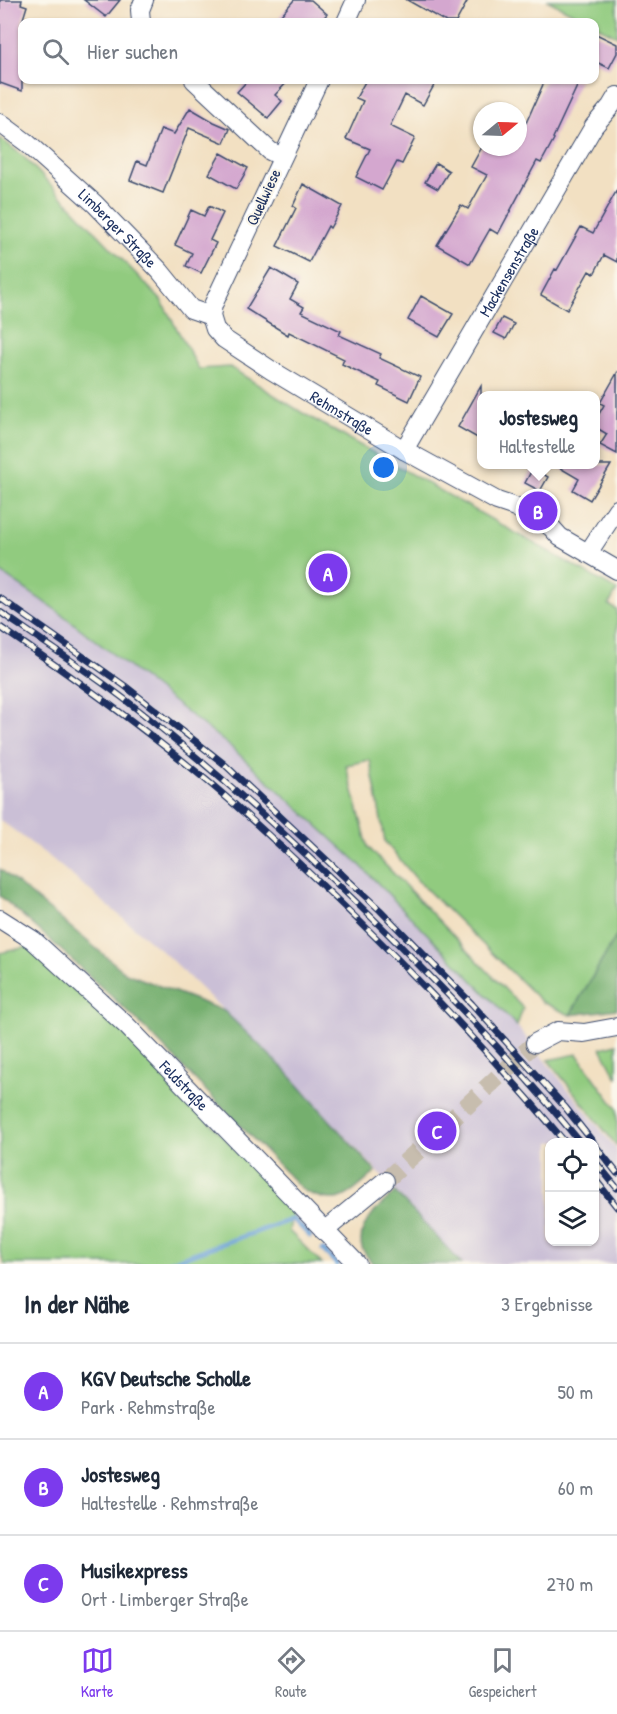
<!DOCTYPE html>
<html lang="de">
<head>
<meta charset="utf-8">
<style>
	:root { --surface:#fff; --page:#f6f6f7; --text:#1f2937; --muted:#747a83; --line:#e0e1e3; --accent:#7c3aed }
	body { margin:0; font-family:"Patrick Hand",sans-serif; background:var(--page); color:var(--text) }
	.controls { position:absolute; right:18px; bottom:18px; display:grid; overflow:hidden; border-radius:12px; box-shadow:0 2px 4px #0004 }
	.controls button { width:54px; height:54px; display:grid; place-items:center; padding:0; border:0; border-bottom:2px solid var(--line); background:var(--surface); color:var(--text); font:30px sans-serif }
	.compass { position:absolute; left:473px; top:102px; width:54px; height:54px; border-radius:50%; background:var(--surface); box-shadow:0 2px 4px #0004; rotate:71deg }
	.you { position:absolute; left:384px; top:468px; width:21px; height:21px; margin:-15px; border:4px solid #fff; border-radius:50%; background:#1a73e8; box-shadow:0 0 0 9px #1a73e833 }
	.badge { display:grid; place-items:center; width:39px; height:39px; border-radius:50%; background:var(--accent); color:#fff; font-size:20px; font-weight:700 }
	.pin { position:absolute; translate:-50% -50%; border:3px solid #fff; box-shadow:0 2px 6px #0006 }
	.popup { position:absolute; left:477px; top:391px; width:123px; height:78px; box-sizing:border-box; display:grid; place-content:center; border-radius:12px; background:var(--surface); filter:drop-shadow(0 2px 4px #0005); font-size:20px; white-space:nowrap; color:var(--muted) }
	.popup b { font-size:22px; color:var(--text) }
	.popup::after { content:''; position:absolute; left:50%; top:100%; margin-left:-12px; border:12px solid transparent; border-top-color:var(--surface) }
	.list { margin:0; padding:0; list-style:none }
	h2 { display:flex; justify-content:space-between; align-items:center; height:78px; margin:0; padding:0 24px; font-size:26px }
	h2 small { font-size:20px; font-weight:400; color:var(--muted) }
	.list li { display:grid; grid-template-columns:39px 1fr auto; gap:18px; align-items:center; box-sizing:border-box; height:96px; padding:0 24px; border-top:2px solid var(--line) }
	.list b { display:block; font-size:22px; white-space:nowrap }
	.list p { margin:0; font-size:20px; white-space:nowrap; color:var(--muted) }
	.list em { font-size:20px; font-style:normal; color:var(--muted) }
	.icon { flex:none; width:33px; height:33px; fill:none; stroke:currentColor; stroke-width:2; stroke-linecap:round; stroke-linejoin:round }
	.map { position:relative; flex:none; width:617px; height:1264px; overflow:hidden }
	.search { position:absolute; background:var(--surface); box-shadow:0 2px 4px #0004; left:18px; right:18px; top:18px; height:66px; display:flex; align-items:center; gap:15px; box-sizing:border-box; padding:0 21px; border-radius:12px; color:var(--muted); font-size:22px }
	.sheet { height:366px; background:var(--surface) }
	nav { display:flex; justify-content:space-around; align-items:center; box-sizing:border-box; height:84px; border-top:2px solid var(--line); background:var(--surface); font-size:16px; color:var(--muted) }
	nav a { display:grid; justify-items:center; gap:3px }
	nav .on { color:var(--accent) }
	.map>svg:first-child { display:block }
	.industrial { fill:#cabfd6; fill-rule:evenodd }
	.green { fill:#91cb7f; stroke:#567d6e; stroke-width:1.5 }
	.forest { fill:#74af6e; stroke:#486f66; stroke-width:1.5 }
	.lines { fill:none; stroke-linecap:round; stroke-linejoin:round }
	.stream { stroke:#69a0d7; stroke-width:5 }
	.building { fill:#d4a7cf }
	.minor-tunnel { stroke:#c7bdae; stroke-width:18; stroke-dasharray:18 9; stroke-linecap:butt }
	.minor-casing { stroke:#3b4a6d; stroke-width:20 }
	.minor { stroke:#fff; stroke-width:18 }
	.rail-casing { stroke:#1b2f5e; stroke-width:7 }
	.rail { stroke:#fbf7ec; stroke-width:4.5; stroke-dasharray:14; stroke-linecap:butt }
	.labels { text-anchor:middle; stroke-width:4.5; stroke-linejoin:round; paint-order:stroke }
	.street-label { font-size:16px; fill:#1b2f5e; stroke:#fbf7ec }
</style>
</head>
<body>
<div class="map">
<svg width="617" height="1264" viewBox="0 0 617 1264">
	<rect width="100%" height="100%" fill="#fbf7ec"/>
	<filter id="ink" filterUnits="userSpaceOnUse"><feTurbulence type="fractalNoise" baseFrequency=".0167" numOctaves="2"/><feDisplacementMap in="SourceGraphic" scale="12" xChannelSelector="R" yChannelSelector="G"/><feConvolveMatrix kernelMatrix="1 2 1 2 8 2 1 2 1" color-interpolation-filters="sRGB"/></filter>
	<filter id="wash" filterUnits="userSpaceOnUse"><feTurbulence type="fractalNoise" baseFrequency=".008" numOctaves="4" result="noise"/><feDisplacementMap in="SourceGraphic" scale="24" xChannelSelector="R" yChannelSelector="G"/><feGaussianBlur stdDeviation="1.35" result="paint"/><feColorMatrix in="noise" values="0 0 0 0 0 0 0 0 0 0 0 0 0 0 0 0 0 1.4 0 .05"/><feComposite in="paint" operator="in"/></filter>
	<g filter="url(#wash)">
		<rect width="100%" height="100%" fill="#f2e0c2"/>
		<!-- industrial -->
		<path class="industrial" d="M 0,572 L 59,612 L 231,747 L 357,862 L 517,1026 L 617,1150 L 617,1264 L 462,1264 L 285,1070 L 162,951 L 51,858 L 0,820 ZM 550,1142 L 594,1142 L 594,1242 L 550,1242 Z"/>
		<!-- green -->
		<path class="green" d="M 547,0 L 617,0 L 617,36 L 595,25 L 594,22 L 590,22 Z
			M 0,138 L 24,157 L 161,300 L 199,369 L 230,367 L 301,412 L 617,590 L 609,605 L 617,610 L 617,935 L 570,1015 L 542,1002 L 418,881 L 385,842 L 370,760 L 346,765 L 368,847 L 523,1008 L 517,1026 L 357,862 L 231,747 L 59,612 L 0,572 Z
			M 30,946 L 124,1032 L 293,1210 L 289,1231 L 322,1264 L 4,1264 L 0,1252 L 0,953 Z
			M 617,1044 L 617,1078 L 601,1048 Z
			M 577,1054 L 617,1109 L 617,1146 L 548,1060 Z"/>
		<!-- forest -->
		<path class="forest" d="M 0,869 L 126,973 L 224,1011 L 285,1070 L 376,1172 C 348,1195 341,1209 304,1191 L 137,1020 L 48,938 L 0,896 Z
			M 617,935 L 617,1009 L 570,1015 Z
			M 395,1192 L 462,1264 L 373,1264 C 369,1259 364,1253 362,1248 C 356,1224 380,1206 395,1192 Z"/>
		<g class="lines">
			<!-- stream -->
			<path class="stream" d="M 323,1250 L 337,1264
				M 164,1264 L 293,1219 L 310,1236"/>
		</g>
		<g id="blocks">
			<!-- building -->
			<path class="building" d="M 0,0 L 22,0 L 21,4 L 27,6 L 22,22 L 22,91 L 0,83 Z
				M 84,0 L 120,0 L 106,17 Z
				M 294,0 L 311,0 L 327,14 L 320,22 L 275,22 Z
				M 407,0 L 468,0 L 456,22 L 446,22 Z
				M 594,33 L 617,44 L 617,53 L 609,68 L 594,61 Z
				M 248,80 L 289,80 L 275,95 L 282,101 L 268,118 L 237,92 Z
				M 366,80 L 437,80 L 423,105 L 405,95 L 390,126 L 415,138 L 402,164 L 397,162 L 382,190 L 356,177 L 370,149 L 346,139 L 363,101 L 356,98 Z
				M 545,80 L 580,80 L 553,138 L 554,139 L 541,163 L 537,161 L 498,234 L 490,229 L 470,264 L 437,245 L 461,205 L 468,209 L 487,175 L 471,167 L 482,147 L 518,147 L 518,119 L 526,123 Z
				M 190,108 L 214,122 L 230,129 L 224,143 L 189,128 L 163,193 L 130,180 L 137,161 L 147,165 L 161,129 L 174,134 Z
				M 221,153 L 248,168 L 236,189 L 209,174 Z
				M 436,163 L 449,171 L 438,189 L 425,182 Z
				M 303,184 L 342,206 L 330,228 L 328,226 L 309,262 L 277,246 L 296,208 L 293,206 Z
				M 617,190 L 617,262 L 604,255 L 594,274 L 589,271 L 567,310 L 541,295 L 555,269 L 557,270 L 581,227 L 593,233 Z
				M 209,206 L 223,213 L 210,240 L 216,243 L 201,273 L 186,266 L 192,253 L 175,245 L 191,210 L 204,216 Z
				M 271,268 L 298,284 L 290,299 L 304,307 L 301,312 L 341,331 L 339,335 L 381,354 L 379,358 L 420,377 L 409,401 L 378,386 L 380,382 L 342,364 L 344,359 L 289,332 L 288,335 L 246,309 Z
				M 421,296 L 453,314 L 439,337 L 408,320 Z
				M 502,318 L 514,324 L 506,339 L 494,333 Z
				M 617,373 L 617,454 L 600,445 L 607,434 L 595,427 L 595,421 L 604,405 L 600,403 Z
				M 481,386 L 481,440 L 458,427 Z
				M 555,465 L 611,465 L 590,500 L 573,490 L 579,479 Z
				M 533,468 L 548,477 L 540,491 L 525,483 Z"/>
		</g>
	</g>
	<g filter="url(#ink)">
		<use href="#blocks" fill-opacity="0" stroke="#3b4a6d" stroke-width="1.5"/>
		<g class="lines">
			<!-- minor-tunnel -->
			<path class="minor-tunnel" d="M 385,1181 L 535,1043"/>
			<!-- minor casing -->
			<g class="minor-casing">
				<g id="minor">
					<path d="M 141,22 L 140,10 L 144,0"/>
					<path d="M 346,22 L 356,0"/>
					<path d="M 194,80 L 270,151 L 282,157"/>
					<path id="s1" d="M 319,80 L 213,305 L 211,316 L 215,329 L 224,339 L 271,370 L 404,450 L 497,501 L 515,507 L 534,517 L 551,527 L 560,537 L 617,570"/>
					<path id="s2" d="M 0,123 L 27,143 L 95,204 L 160,271 L 191,309 L 211,316"/>
					<path id="s3" d="M 404,450 L 594,126 L 611,106 L 617,96"/>
					<path d="M 588,553 L 617,509"/>
					<path id="s4" d="M 0,919 L 33,940 L 127,1026 L 357,1264"/>
					<path d="M 535,1043 L 558,1031 L 584,1033 L 617,1027"/>
					<path d="M 324,1231 L 385,1181"/>
				</g>
			</g>
			<!-- minor -->
			<use href="#minor" class="minor"/>
			<!-- rail casing -->
			<g class="rail-casing">
				<path id="rail" d="M 0,598 L 125,686 L 223,763 L 380,910 L 472,1004 L 565,1107 L 593,1142
					M 0,612 C 41,640 83,668 123,698 C 229,780 328,872 422,968 C 477,1024 531,1082 580,1142
					M 0,627 C 72,676 144,728 211,784 C 250,817 288,853 325,888 C 410,969 490,1053 565,1142
					M 594,1144 L 617,1173
					M 594,1160 L 617,1188
					M 594,1178 L 617,1207"/>
			</g>
			<!-- rail -->
			<use href="#rail" class="rail"/>
		</g>
	</g>
	<g class="labels">
		<!-- street labels -->
		<g class="street-label">
			<text transform="translate(263 197) rotate(-65)" y="6">Quellwiese</text>
			<text dy="6" stroke="none"><textPath href="#s2" startOffset="158">Limberger Straße</textPath></text>
			<text dy="6" stroke="none"><textPath href="#s3" startOffset="207">Mackensenstraße</textPath></text>
			<text dy="6" stroke="none"><textPath href="#s1" startOffset="426">Rehmstraße</textPath></text>
			<text dy="6" stroke="none"><textPath href="#s4" startOffset="249">Feldstraße</textPath></text>
		</g>
	</g>
</svg>
<div class="controls">
<button><svg class="icon" aria-label="locate" viewBox="0 0 24 24"><circle cx="12" cy="12" r="6"/><path d="M12 2v4M12 18v4M2 12h4M18 12h4"/></svg></button>
<button><svg class="icon" aria-label="layers" viewBox="0 0 24 24"><path d="M12 4l9 5-9 5-9-5zM3 14l9 5 9-5"/></svg></button>
</div>
<svg class="compass" viewBox="-18 -18 36 36"><path d="M0-13l5 13h-10z" fill="#e53935"/><path d="M0 13l5-13h-10z" fill="#747a83"/></svg>
<div class="you"></div>
<div class="pin badge" style="left:328px;top:573px">A</div>
<div class="pin badge" style="left:538px;top:511px">B</div>
<div class="popup"><b>Jostesweg</b>Haltestelle</div>
<div class="pin badge" style="left:437px;top:1131px">C</div>
<div class="search"><svg class="icon" aria-label="search" viewBox="0 0 24 24"><circle cx="10" cy="10" r="6"/><path d="M15 15l6 6"/></svg>Hier suchen</div>
</div>
<section class="sheet">
<h2>In der Nähe<small>3 Ergebnisse</small></h2>
<ul class="list">
<li><span class="badge">A</span><div><b>KGV Deutsche Scholle</b><p>Park · Rehmstraße</p></div><em>50 m</em></li>
<li><span class="badge">B</span><div><b>Jostesweg</b><p>Haltestelle · Rehmstraße</p></div><em>60 m</em></li>
<li><span class="badge">C</span><div><b>Musikexpress</b><p>Ort · Limberger Straße</p></div><em>270 m</em></li>
</ul>
</section>
<nav>
<a class="on"><svg class="icon" aria-label="map" viewBox="0 0 24 24"><path d="M3 6l6-2 6 2 6-2v14l-6 2-6-2-6 2zM9 4v14M15 6v14"/></svg>Karte</a>
<a><svg class="icon" aria-label="directions" viewBox="0 0 24 24"><path d="M12 3l9 9-9 9-9-9zM9 14v-3h6M13 9l2 2-2 2"/></svg>Route</a>
<a><svg class="icon" aria-label="saved" viewBox="0 0 24 24"><path d="M7 4h10v16l-5-4-5 4z"/></svg>Gespeichert</a>
</nav>
</body>
</html>
